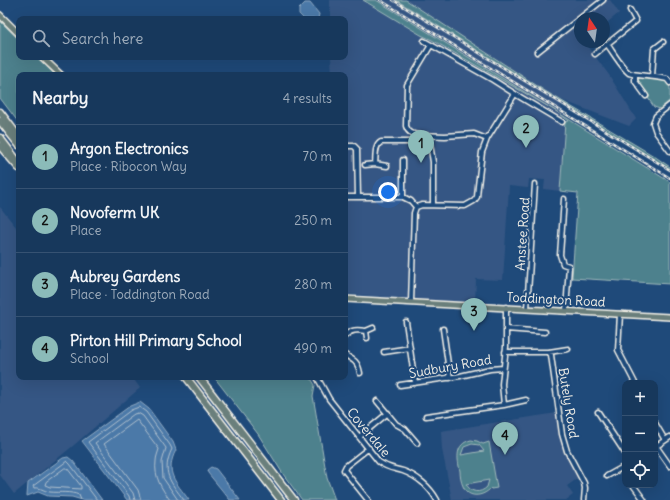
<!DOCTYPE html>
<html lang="en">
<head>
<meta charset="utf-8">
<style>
	:root { --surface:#17385c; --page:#244365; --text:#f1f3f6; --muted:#9eacbb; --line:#365272; --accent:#8bbbb9 }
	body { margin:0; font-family:Delius,sans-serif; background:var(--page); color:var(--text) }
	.controls { position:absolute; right:12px; bottom:12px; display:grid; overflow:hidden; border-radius:8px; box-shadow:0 4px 16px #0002 }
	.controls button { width:36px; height:36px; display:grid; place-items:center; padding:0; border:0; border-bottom:1px solid var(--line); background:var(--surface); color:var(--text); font:20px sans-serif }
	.compass { position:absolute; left:574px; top:12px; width:36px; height:36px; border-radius:50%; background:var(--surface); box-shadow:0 4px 16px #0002; rotate:347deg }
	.you { position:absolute; left:388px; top:192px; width:14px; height:14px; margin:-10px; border:3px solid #fff; border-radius:50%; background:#1a73e8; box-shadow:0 0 0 6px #1a73e833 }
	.badge { display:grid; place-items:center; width:26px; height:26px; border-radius:50%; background:var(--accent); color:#111; font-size:13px; font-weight:700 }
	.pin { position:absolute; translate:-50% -33px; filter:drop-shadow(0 1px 2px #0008) }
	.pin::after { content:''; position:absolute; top:21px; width:14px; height:12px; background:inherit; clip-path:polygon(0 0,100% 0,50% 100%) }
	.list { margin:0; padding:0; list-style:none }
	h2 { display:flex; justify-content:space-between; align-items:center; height:52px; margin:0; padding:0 16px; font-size:17px }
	h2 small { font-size:13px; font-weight:400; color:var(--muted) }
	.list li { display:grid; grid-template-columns:26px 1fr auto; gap:12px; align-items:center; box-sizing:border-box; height:64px; padding:0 16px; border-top:1px solid var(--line) }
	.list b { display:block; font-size:15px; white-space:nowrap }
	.list p { margin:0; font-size:13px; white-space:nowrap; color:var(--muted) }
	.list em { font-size:13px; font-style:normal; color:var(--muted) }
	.icon { flex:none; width:22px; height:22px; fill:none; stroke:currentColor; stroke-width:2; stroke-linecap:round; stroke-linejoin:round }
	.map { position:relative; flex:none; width:670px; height:500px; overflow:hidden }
	.search { position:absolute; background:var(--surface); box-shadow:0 4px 16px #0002; left:16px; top:16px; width:332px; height:44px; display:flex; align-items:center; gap:10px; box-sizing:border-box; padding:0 14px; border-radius:8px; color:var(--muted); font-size:15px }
	.panel { position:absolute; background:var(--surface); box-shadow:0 4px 16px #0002; left:16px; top:72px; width:332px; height:308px; border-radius:8px }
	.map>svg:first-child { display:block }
	.built { fill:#365784 }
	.green { fill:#4d818d; stroke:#a0b9ba; fill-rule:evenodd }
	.water { fill:#4c79a8; stroke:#8fa9c2 }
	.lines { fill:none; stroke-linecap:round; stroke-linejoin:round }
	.shore { stroke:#b1c1ce; stroke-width:1 }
	.minor-casing { stroke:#f4f1e8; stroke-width:7 }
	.major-casing { stroke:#f4f1e8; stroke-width:8 }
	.highway-casing { stroke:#f4f1e8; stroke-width:9 }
	.minor { stroke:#1f4a7a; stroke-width:4 }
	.major { stroke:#6b7f7c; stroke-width:5 }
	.highway { stroke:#6b7f7c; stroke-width:6 }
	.rail-casing { stroke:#f4f1e8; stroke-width:2.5 }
	.rail { stroke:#1f4a7a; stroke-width:1; stroke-dasharray:3; stroke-linecap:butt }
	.labels { text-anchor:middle; stroke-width:4; stroke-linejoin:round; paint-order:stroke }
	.street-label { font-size:13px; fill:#f4f1e8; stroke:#1f4a7a }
</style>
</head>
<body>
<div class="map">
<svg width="670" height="500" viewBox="0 0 670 500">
	<rect width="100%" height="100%" fill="#1f4a7a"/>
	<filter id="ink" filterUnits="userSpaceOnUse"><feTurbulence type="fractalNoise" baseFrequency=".025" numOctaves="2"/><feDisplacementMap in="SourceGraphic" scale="8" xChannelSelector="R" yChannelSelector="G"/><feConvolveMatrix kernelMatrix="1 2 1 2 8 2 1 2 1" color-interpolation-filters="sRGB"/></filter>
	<g filter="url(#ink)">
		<!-- built -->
		<path class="built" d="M 330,0 L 610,0 L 619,13 L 604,25 L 604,18 L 580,18 L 580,42 L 584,42 L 609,75 L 636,119 L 629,126 L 559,99 L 565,122 L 560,191 L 544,189 L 545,180 L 529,179 L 528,188 L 509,186 L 503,280 L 476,279 L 475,303 L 345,294 L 345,75 L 332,75 L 331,57 L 345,57 L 345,19 L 330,19 Z
			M 0,207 L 19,231 L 19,377 L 132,377 L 140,388 L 74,445 L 14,494 L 0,475 Z
			M 557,413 L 564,448 L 571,466 L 578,478 L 567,486 L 573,495 L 566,500 L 452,500 L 442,449 L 441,431 Z"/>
		<!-- green -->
		<path class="green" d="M 363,0 L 376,0 L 670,182 L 670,284 L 572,278 L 578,193 L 560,191 L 565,122 L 569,121 L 556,111 L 432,40 L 421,35 Z
			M 396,0 L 406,0 L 545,91 L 654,156 L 670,167 L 670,169 Z
			M 0,21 L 19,40 L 19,57 L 37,57 L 55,75 L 19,75 L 19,123 L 0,98 Z
			M 639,78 L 666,81 L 670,87 L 670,100 L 660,109 L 654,107 L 648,98 L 649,96 L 638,81 Z
			M 214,377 L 310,377 L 315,385 L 313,396 L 327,478 L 335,500 L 302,500 L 283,474 L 258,434 Z
			M 471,440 L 477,441 L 483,444 L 489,442 L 497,488 L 491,489 L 491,488 C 483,497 468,499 463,486 C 461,482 460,476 460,471 C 457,458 455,444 471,440 ZM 472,444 L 479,445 L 484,451 L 461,455 L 464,447 ZM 489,480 L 487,487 C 480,494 471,493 466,484 Z"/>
		<!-- water -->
		<path class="water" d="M 305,3 L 310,3 L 319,14 L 318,19 L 304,19 L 299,14 L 299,9 Z
			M 140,402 L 149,409 L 173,442 L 176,450 C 164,473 176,482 189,500 L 127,500 L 82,441 L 130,406 Z
			M 68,457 L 73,461 L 102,500 L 82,500 L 72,497 L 48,496 L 38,492 L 27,496 L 28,483 L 63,458 Z
			M 211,467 L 216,469 L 240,500 L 230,500 L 208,473 L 207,470 Z"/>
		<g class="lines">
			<!-- shore -->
			<path class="shore" d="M 65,468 L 67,468 L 81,486 L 81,489 L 50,487 L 45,485 L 46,482 Z
				M 81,500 L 79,495 C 70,491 60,493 50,492 C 44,491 40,487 34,488 L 33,486 L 67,461 L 70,464 L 97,500
				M 130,500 L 129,496 L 88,442 L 131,410 L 139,407 L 146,412 L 170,445 L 172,449 C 161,472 170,482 184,500
				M 135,500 L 133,493 L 95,443 L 134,414 L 138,413 L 143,416 L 166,448 L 162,462 L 163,478 L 178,500
				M 141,500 L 138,490 L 104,444 L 137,420 L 159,449 C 158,453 156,457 156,461 C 154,477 161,488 170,500"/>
			<!-- minor casing -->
			<g class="minor-casing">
				<path id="minor" d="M 630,10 L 636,21 L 607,44 C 612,51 623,69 629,73 C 632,75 660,77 667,79 L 670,83
					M 424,41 L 493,80 L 515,94
					M 431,45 L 407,85 L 406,126 C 408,133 413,135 420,135 L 445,136 L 474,134 L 487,139
					M 537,52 L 603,0
					M 595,54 L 607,44
					M 635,75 L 635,81 L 646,96
					M 652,76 L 654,49 L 663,42
					M 670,105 L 656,116 L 653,123 L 656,132 L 670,151
					M 345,146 L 354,146 L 357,149 L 358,197
					M 365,165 L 375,164
					M 387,166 L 375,164 C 376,157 374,146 381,142 L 426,142 L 430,144 L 433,162 L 433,205
					M 345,197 L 403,197 L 411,201 L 416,207
					M 403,197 L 403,160
					M 564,199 L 560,255 L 563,264 L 569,266 L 566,311
					M 411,302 L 414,213 L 416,207 L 422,205 L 465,206 L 474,201 L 477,197 L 478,186 L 482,152 L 487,139 L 515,94 L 562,122
					M 506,307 L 506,347 L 502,384 L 504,405 L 526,400
					M 527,309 L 535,184
					M 620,314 L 618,350 L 635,383
					M 406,322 L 415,383
					M 443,329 L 450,378
					M 506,329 L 545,332
					M 366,331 L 373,328
					M 345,336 C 351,329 358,330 366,331 L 367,338
					M 384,352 L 410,348
					M 505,352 L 549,352 L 568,349
					M 549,352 L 551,355 L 562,434 L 567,451 L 584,483 L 585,488 L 584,500
					M 345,355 C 354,360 358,362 360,373
					M 317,377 L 329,399 L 379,462 C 389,469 393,468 403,471 C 417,476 430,487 437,500
					M 400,385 L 460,376 L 490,369 L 503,368
					M 377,401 L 396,424 L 405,429 L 417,443
					M 598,412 L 625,453
					M 426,416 L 504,405
					M 655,423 L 665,440
					M 359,437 L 388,413
					M 656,446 L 670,466
					M 655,447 L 670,437
					M 607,476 L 625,466
					M 633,485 L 644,500
					M 368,500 L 344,470 L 346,466 L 369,448"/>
			</g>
			<!-- major casing -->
			<g class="major-casing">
				<path id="major" d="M 0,15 L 19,34
					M 42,57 L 61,75
					M 345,299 L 670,317"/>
			</g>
			<!-- highway casing -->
			<g class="highway-casing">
				<path id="highway" d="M 0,112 L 19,137
					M 0,121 L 19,145
					M 0,138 L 19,163
					M 0,146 L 19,168
					M 186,377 L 281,500
					M 199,377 L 294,500"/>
			</g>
			<!-- minor -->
			<use href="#minor" class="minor"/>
			<!-- major -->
			<use href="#major" class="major"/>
			<!-- highway -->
			<use href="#highway" class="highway"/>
			<!-- rail casing -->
			<g class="rail-casing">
				<path id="rail" d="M 380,0 L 670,178
					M 393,0 L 670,170"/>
			</g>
			<!-- rail -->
			<use href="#rail" class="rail"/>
		</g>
	</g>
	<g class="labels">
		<!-- street labels -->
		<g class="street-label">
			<text transform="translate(522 234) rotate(-86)" y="5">Anstee Road</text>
			<text transform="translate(556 299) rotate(3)" y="5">Toddington Road</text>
			<text transform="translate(450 366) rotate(-10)" y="5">Sudbury Road</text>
			<text transform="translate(569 403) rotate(81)" y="5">Butely Road</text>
			<text transform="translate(369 432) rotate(50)" y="5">Coverdale</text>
		</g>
	</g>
</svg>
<div class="controls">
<button>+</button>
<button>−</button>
<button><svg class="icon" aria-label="locate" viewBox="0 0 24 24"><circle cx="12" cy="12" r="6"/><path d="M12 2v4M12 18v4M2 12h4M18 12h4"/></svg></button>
</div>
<svg class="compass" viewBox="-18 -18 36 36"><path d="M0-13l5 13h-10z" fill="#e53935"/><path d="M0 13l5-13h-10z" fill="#9eacbb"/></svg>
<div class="you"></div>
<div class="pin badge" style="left:421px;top:163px">1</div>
<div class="pin badge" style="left:526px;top:148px">2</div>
<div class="pin badge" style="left:474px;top:331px">3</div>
<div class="pin badge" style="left:505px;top:455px">4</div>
<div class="search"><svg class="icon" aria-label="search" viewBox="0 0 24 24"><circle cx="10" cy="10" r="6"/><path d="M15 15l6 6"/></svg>Search here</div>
<section class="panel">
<h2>Nearby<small>4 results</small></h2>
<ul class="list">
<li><span class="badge">1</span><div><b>Argon Electronics</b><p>Place · Ribocon Way</p></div><em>70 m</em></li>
<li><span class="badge">2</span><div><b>Novoferm UK</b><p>Place</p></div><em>250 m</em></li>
<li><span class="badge">3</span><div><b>Aubrey Gardens</b><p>Place · Toddington Road</p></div><em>280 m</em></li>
<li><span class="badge">4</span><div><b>Pirton Hill Primary School</b><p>School</p></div><em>490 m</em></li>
</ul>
</section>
</div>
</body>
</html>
